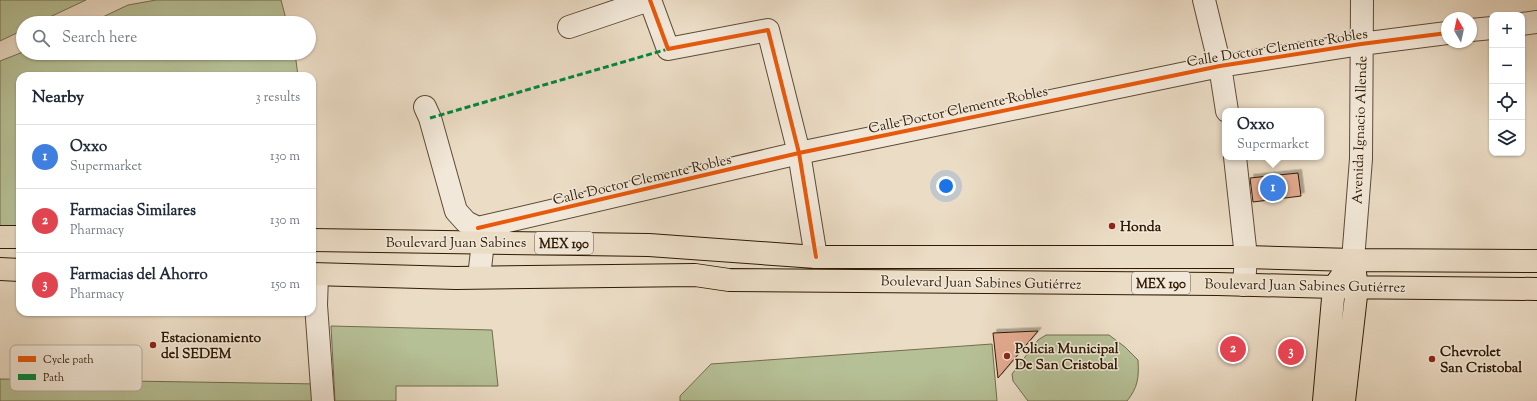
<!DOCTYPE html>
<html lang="en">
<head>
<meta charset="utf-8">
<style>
	:root { --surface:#fff; --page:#f2f2f3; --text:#1f2937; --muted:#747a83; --line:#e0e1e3; --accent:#0b8043 }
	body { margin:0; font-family:"Sorts Mill Goudy",serif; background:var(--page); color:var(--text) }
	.controls { position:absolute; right:12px; top:12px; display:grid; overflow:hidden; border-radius:8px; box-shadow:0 1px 3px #0004 }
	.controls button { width:36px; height:36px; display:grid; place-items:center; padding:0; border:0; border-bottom:1px solid var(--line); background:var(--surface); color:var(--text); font:20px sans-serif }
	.compass { position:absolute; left:1441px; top:12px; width:36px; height:36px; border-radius:50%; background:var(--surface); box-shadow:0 1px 3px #0004; rotate:351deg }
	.you { position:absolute; left:946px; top:186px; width:14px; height:14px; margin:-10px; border:3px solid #fff; border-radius:50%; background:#1a73e8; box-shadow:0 0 0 6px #1a73e833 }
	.badge { display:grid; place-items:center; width:26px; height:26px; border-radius:50%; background:var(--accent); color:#fff; font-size:13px; font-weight:700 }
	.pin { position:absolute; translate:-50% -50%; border:2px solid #fff; box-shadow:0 1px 4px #0006 }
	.popup { position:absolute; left:1222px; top:108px; width:102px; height:52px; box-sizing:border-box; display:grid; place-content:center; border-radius:8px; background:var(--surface); filter:drop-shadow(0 1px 3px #0005); font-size:13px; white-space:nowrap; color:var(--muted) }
	.popup b { font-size:15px; color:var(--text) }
	.popup::after { content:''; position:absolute; left:50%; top:100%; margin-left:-8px; border:8px solid transparent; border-top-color:var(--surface) }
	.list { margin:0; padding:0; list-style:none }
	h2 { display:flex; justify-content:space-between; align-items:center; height:52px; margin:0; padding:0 16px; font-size:17px }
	h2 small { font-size:13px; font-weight:400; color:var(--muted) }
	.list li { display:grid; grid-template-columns:26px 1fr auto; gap:12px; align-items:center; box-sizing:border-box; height:64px; padding:0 16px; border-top:1px solid var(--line) }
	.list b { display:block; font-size:15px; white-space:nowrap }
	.list p { margin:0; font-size:13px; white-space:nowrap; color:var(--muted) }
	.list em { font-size:13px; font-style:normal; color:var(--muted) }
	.icon { flex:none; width:22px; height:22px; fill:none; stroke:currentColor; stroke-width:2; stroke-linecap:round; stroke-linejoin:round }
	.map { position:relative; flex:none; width:1537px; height:401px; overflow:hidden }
	.search { position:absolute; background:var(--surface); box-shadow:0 1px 3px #0004; left:16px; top:16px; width:300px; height:44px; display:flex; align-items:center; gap:10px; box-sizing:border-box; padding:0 14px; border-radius:22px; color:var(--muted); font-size:15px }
	.panel { position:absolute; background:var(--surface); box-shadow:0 1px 3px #0004; left:16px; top:72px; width:300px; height:244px; border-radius:12px }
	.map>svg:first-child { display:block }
	.green { fill:#b6c096; stroke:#726e4c }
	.building { fill:#e3aa90; stroke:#2f1b03; filter:url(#shadow) }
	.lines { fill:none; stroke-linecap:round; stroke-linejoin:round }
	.minor-casing { stroke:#5e4b34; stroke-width:24 }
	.major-casing { stroke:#2f1b03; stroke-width:24 }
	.minor { stroke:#f2e8d9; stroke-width:22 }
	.major { stroke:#ebdcc5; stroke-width:22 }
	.quiet { stroke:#00873e; stroke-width:3; stroke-dasharray:6 3; stroke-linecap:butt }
	.cycleway-casing { stroke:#f2e8d9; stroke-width:6 }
	.cycleway { stroke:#e8590c; stroke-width:4 }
	.poi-dot { fill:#8f2418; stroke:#f2e8d9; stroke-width:1.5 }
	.labels { text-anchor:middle; stroke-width:3; stroke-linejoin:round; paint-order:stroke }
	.shield { fill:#f2e8d9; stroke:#6a5843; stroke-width:1 }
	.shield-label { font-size:13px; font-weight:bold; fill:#2f1b03 }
	.street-label { font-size:14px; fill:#2f1b03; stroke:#f2e8d9 }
	.poi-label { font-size:14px; font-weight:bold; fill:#2f1b03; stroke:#f2e8d9; text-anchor:start }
	.key { fill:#f2e8d9; stroke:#b8aa99; stroke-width:1 }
	.key-label { font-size:11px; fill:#2f1b03 }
</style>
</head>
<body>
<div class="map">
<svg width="1537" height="401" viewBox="0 0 1537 401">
	<defs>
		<filter id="shadow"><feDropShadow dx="3.5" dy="-3.5" stdDeviation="0" flood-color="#0004"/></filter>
	</defs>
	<rect width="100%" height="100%" fill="#ebdcc5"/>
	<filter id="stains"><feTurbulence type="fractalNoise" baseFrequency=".005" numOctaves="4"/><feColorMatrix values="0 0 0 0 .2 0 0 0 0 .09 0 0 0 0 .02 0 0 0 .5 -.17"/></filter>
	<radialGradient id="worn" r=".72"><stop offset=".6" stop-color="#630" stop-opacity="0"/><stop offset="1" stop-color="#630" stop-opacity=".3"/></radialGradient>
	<!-- green -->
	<path class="green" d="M 0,0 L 86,0 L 37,23 L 23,23 L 23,30 L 0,41 Z
		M 156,0 L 281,0 L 287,23 L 90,23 L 128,5 Z
		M 23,52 L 295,53 L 298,76 L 20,76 L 20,235 L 0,234 L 0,61 Z
		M 331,326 L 492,330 L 498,386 L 396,386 L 396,401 L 335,401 Z
		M 1046,335 L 1109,335 L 1125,347 L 1138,360 C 1139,378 1138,387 1127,401 L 1028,401 L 1013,381 L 1012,374 L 1038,340 Z
		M 992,344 L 997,401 L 680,401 L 680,396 L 711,364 Z
		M 0,379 L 320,384 L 321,401 L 0,401 Z"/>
	<!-- building -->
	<path class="building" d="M 1298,173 L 1301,196 L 1253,202 L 1250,178 Z
		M 1038,331 L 998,378 L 993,333 Z"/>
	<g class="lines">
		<!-- minor casing -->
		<g class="minor-casing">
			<path id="minor" d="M 650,0 L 668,49 L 768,30 L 799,153 L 816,257
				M 1204,0 L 1220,66 L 1227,111
				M 1522,24 L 1537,22
				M 569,27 L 649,0
				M 1471,30 L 1492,28
				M 425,107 L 430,118 L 456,211 L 466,222 L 478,228 L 483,242 L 479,277
				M 1235,157 L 1246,257 L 1244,285
				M 478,228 L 799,153 L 1220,66 L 1361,44 L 1447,33
				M 1353,260 L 1361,159 L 1362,0
				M 317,275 L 316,305 L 323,401"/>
		</g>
		<!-- major casing -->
		<g class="major-casing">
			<path id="major" d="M 0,237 L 20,237
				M 312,240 L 649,245 L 816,257 L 1246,257 L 1353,260 L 1537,261
				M 0,269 L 20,270
				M 312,274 L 456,278 L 695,275 L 729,280 L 1217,284 L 1334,287 L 1537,289
				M 1324,401 L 1334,287 L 1343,274
				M 1344,401 L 1357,287 L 1355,273"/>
		</g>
		<!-- minor -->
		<use href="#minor" class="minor"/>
		<!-- major -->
		<use href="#major" class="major"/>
		<!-- quiet -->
		<path class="quiet" d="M 430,118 L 668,49"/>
		<!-- cycleway casing -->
		<g class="cycleway-casing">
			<path id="cycleway" d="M 650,0 L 668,49 L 768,30 L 799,153 L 816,257
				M 478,228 L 799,153 L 1220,66 L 1361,44 L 1447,33"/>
		</g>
		<!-- cycleway -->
		<use href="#cycleway" class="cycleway"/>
	</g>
	<!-- markers -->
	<g class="poi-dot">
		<circle cx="1112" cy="226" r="4"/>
		<circle cx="153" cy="345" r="4"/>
		<circle cx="1007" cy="356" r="4"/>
		<circle cx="1432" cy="359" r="4"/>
	</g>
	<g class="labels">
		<!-- shield labels -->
		<g class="shield">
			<rect x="535" y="232" width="58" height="22" rx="3"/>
			<rect x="1132" y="272" width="58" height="22" rx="3"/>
		</g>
		<g class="shield-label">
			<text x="564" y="248">MEX 190</text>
			<text x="1161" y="288">MEX 190</text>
		</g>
		<!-- street labels -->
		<g class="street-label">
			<text transform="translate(1277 47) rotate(-9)" y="5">Calle Doctor Clemente Robles</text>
			<text transform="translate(958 109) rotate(-12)" y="5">Calle Doctor Clemente Robles</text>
			<text transform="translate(1359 130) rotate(-88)" y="5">Avenida Ignacio Allende</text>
			<text transform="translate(642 179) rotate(-13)" y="5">Calle Doctor Clemente Robles</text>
			<text x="456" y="247">Boulevard Juan Sabines</text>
			<text transform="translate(981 282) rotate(1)" y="5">Boulevard Juan Sabines Gutiérrez</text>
			<text transform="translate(1305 285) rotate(1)" y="5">Boulevard Juan Sabines Gutiérrez</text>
		</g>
		<!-- poi labels -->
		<g class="poi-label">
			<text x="1120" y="231">Honda</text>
			<text x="161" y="342">Estacionamiento<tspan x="161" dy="16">del SEDEM</tspan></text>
			<text x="1015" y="353">Policia Municipal<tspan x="1015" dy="16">De San Cristobal</tspan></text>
			<text x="1440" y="356">Chevrolet<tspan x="1440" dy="16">San Cristobal</tspan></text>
		</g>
	</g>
	<!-- legend -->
	<rect x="10" y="345" width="132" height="46" rx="6" class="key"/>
	<rect x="18" y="356" width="18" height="6" fill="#e8590c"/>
	<rect x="18" y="374" width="18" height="6" fill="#00873e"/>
	<g class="key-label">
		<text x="43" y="363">Cycle path</text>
		<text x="43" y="381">Path</text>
	</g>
	<rect width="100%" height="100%" filter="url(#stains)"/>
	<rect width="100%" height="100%" fill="url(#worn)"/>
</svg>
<div class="controls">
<button>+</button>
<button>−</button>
<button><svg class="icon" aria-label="locate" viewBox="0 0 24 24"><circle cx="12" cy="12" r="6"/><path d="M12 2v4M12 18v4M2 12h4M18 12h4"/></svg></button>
<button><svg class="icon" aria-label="layers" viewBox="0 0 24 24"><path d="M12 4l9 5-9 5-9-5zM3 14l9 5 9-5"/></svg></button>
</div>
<svg class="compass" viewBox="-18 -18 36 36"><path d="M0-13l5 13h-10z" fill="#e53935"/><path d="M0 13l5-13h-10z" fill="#747a83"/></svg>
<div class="you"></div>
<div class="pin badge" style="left:1273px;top:188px;background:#3f7fe0">1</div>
<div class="popup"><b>Oxxo</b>Supermarket</div>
<div class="pin badge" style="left:1233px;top:349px;background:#e0444e">2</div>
<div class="pin badge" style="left:1291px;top:352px;background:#e0444e">3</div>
<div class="search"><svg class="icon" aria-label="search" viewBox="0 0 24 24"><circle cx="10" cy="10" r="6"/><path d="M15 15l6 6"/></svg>Search here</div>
<section class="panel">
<h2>Nearby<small>3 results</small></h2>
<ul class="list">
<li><span class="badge" style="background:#3f7fe0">1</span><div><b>Oxxo</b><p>Supermarket</p></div><em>130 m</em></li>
<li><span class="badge" style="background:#e0444e">2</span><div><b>Farmacias Similares</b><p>Pharmacy</p></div><em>130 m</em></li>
<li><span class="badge" style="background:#e0444e">3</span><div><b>Farmacias del Ahorro</b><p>Pharmacy</p></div><em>150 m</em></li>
</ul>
</section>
</div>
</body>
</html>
